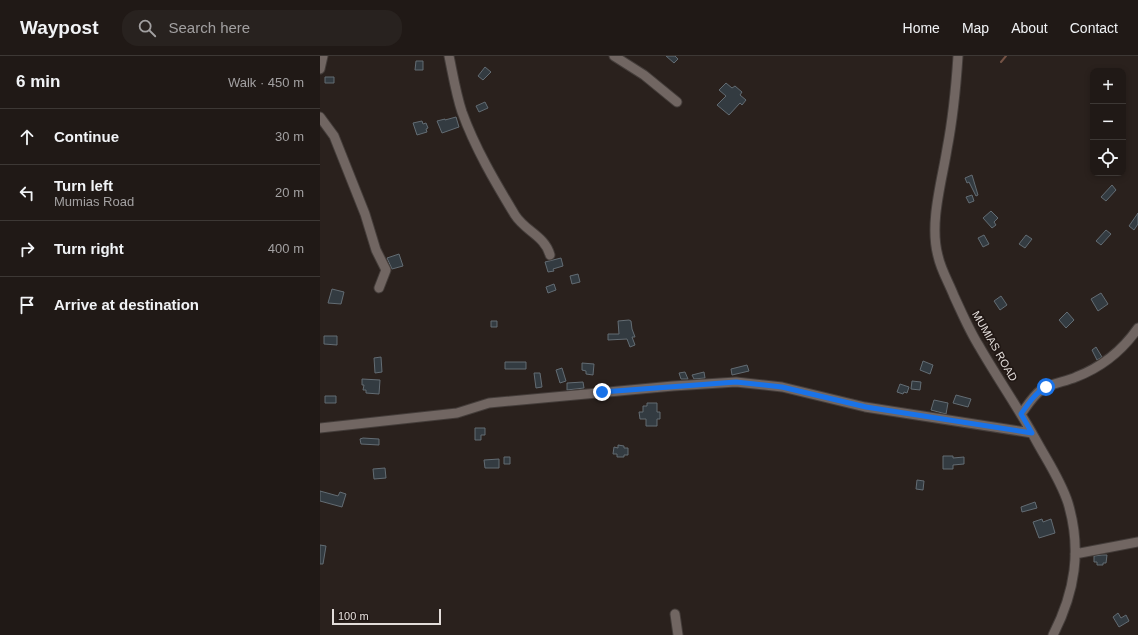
<!DOCTYPE html>
<html lang="en">
<head>
<meta charset="utf-8">
<style>
	:root { --surface:#201916; --page:#28221f; --text:#f1f3f6; --muted:#a2a0a1; --line:#3d3835 }
	body { margin:0; font-family:Helvetica,sans-serif; background:var(--page); color:var(--text) }
	.controls { position:absolute; right:12px; top:12px; display:grid; overflow:hidden; border-radius:8px; box-shadow:0 2px 6px #0003 }
	.controls button { width:36px; height:36px; display:grid; place-items:center; padding:0; border:0; border-bottom:1px solid var(--line); background:var(--surface); color:var(--text); font:20px sans-serif }
	.scale { position:absolute; left:12px; bottom:10px; width:109px; box-sizing:border-box; padding-left:4px; border:2px solid #e3ddda; border-top:0; font-size:11px; line-height:14px; white-space:nowrap; color:#e3ddda; -webkit-text-stroke:3px #201714; paint-order:stroke }
	.stop { position:absolute; width:12px; height:12px; margin:-9px; border:3px solid #1a73e8; border-radius:50%; background:#fff }
	.stop.end { background:#1a73e8; border-color:#fff; box-shadow:0 1px 4px #0008 }
	.list { margin:0; padding:0; list-style:none }
	h2 { display:flex; justify-content:space-between; align-items:center; height:52px; margin:0; padding:0 16px; font-size:17px }
	h2 small { font-size:13px; font-weight:400; color:var(--muted) }
	.list li { display:grid; grid-template-columns:26px 1fr auto; gap:12px; align-items:center; box-sizing:border-box; height:56px; padding:0 16px; border-top:1px solid var(--line) }
	.list b { display:block; font-size:15px; white-space:nowrap }
	.list p { margin:0; font-size:13px; white-space:nowrap; color:var(--muted) }
	.list em { font-size:13px; font-style:normal; color:var(--muted) }
	.icon { flex:none; width:22px; height:22px; fill:none; stroke:currentColor; stroke-width:2; stroke-linecap:round; stroke-linejoin:round }
	.map { position:relative; flex:none; width:818px; height:579px; overflow:hidden }
	header { display:flex; align-items:center; gap:24px; box-sizing:border-box; height:56px; padding:0 20px; background:var(--surface); border-bottom:1px solid var(--line) }
	header strong { font-size:19px }
	nav { display:flex; gap:22px; margin-inline-start:auto; font-size:14px }
	.search { width:280px; height:36px; background:var(--page); display:flex; align-items:center; gap:10px; box-sizing:border-box; padding:0 14px; border-radius:16px; color:var(--muted); font-size:15px }
	main { display:flex }
	aside { flex:1; background:var(--surface) }
	.map>svg:first-child { display:block }
	.lines { fill:none; stroke-linecap:round; stroke-linejoin:round }
	.stream { stroke:#755345; stroke-width:2 }
	.building { fill:#333b41; stroke:#636c73 }
	.minor-casing { stroke:#443d3a; stroke-width:11 }
	.minor { stroke:#716662; stroke-width:9 }
	.route { stroke:#1a73e8; stroke-width:5 }
	.labels { text-anchor:middle; stroke-width:3.5; stroke-linejoin:round; paint-order:stroke }
	.street-label { font-size:11px; fill:#e3ddda; stroke:#201714 }
</style>
</head>
<body>
<header>
<strong>Waypost</strong>
<div class="search"><svg class="icon" aria-label="search" viewBox="0 0 24 24"><circle cx="10" cy="10" r="6"/><path d="M15 15l6 6"/></svg>Search here</div>
<nav><a>Home</a><a>Map</a><a>About</a><a>Contact</a></nav>
</header>
<main>
<aside>
<h2>6 min<small>Walk · 450 m</small></h2>
<ul class="list">
<li><svg class="icon" aria-label="ahead" viewBox="0 0 24 24"><path d="M12 20V5M6 11l6-6 6 6"/></svg><div><b>Continue</b></div><em>30 m</em></li>
<li><svg class="icon" aria-label="left" viewBox="0 0 24 24"><path d="M17 20v-9H6M10 6l-5 5 5 5"/></svg><div><b>Turn left</b><p>Mumias Road</p></div><em>20 m</em></li>
<li><svg class="icon" aria-label="right" viewBox="0 0 24 24"><path d="M7 20v-9h11M14 6l5 5-5 5"/></svg><div><b>Turn right</b></div><em>400 m</em></li>
<li><svg class="icon" aria-label="arrive" viewBox="0 0 24 24"><path d="M6 21V4h12l-3 4 3 4H6"/></svg><div><b>Arrive at destination</b></div></li>
</ul>
</aside>
<div class="map">
<svg width="818" height="579" viewBox="0 0 818 579">
	<rect width="100%" height="100%" fill="#2a211d"/>
	<g class="lines">
		<!-- stream -->
		<path class="stream" d="M 681,6 L 686,0"/>
	</g>
	<!-- building -->
	<path class="building" d="M 346,0 L 355,0 L 358,3 L 354,7 Z
		M 96,5 L 103,5 L 103,14 L 95,14 Z
		M 165,11 L 171,16 L 163,24 L 158,20 Z
		M 5,21 L 14,21 L 14,27 L 5,27 Z
		M 406,27 L 412,32 L 415,30 L 422,36 L 420,39 L 426,44 L 422,49 L 420,47 L 409,59 L 397,49 L 406,40 L 399,34 Z
		M 165,46 L 168,52 L 159,56 L 156,50 Z
		M 136,61 L 139,71 L 122,77 L 117,65 L 125,63 L 125,64 Z
		M 102,65 L 103,68 L 106,67 L 108,72 L 106,73 L 107,76 L 97,79 L 93,67 Z
		M 652,119 L 658,139 L 656,140 L 649,126 L 647,127 L 645,122 Z
		M 792,129 L 796,134 L 786,145 L 781,141 Z
		M 652,139 L 654,145 L 649,147 L 646,141 Z
		M 671,155 L 678,162 L 674,166 L 676,169 L 672,172 L 663,162 Z
		M 818,157 L 818,168 L 814,174 L 809,170 Z
		M 786,174 L 791,178 L 781,189 L 776,185 Z
		M 664,179 L 669,188 L 663,191 L 658,182 Z
		M 706,179 L 712,183 L 705,192 L 699,188 Z
		M 79,198 L 83,210 L 72,213 L 67,202 Z
		M 241,202 L 243,210 L 233,213 L 234,215 L 228,216 L 225,206 Z
		M 258,218 L 260,226 L 252,228 L 250,220 Z
		M 234,228 L 236,234 L 228,237 L 226,231 Z
		M 12,233 L 24,236 L 21,248 L 8,247 Z
		M 781,237 L 788,248 L 778,255 L 771,243 Z
		M 681,240 L 687,249 L 680,254 L 674,245 Z
		M 747,256 L 754,264 L 746,272 L 739,264 Z
		M 309,264 L 311,265 L 312,273 L 315,281 L 312,281 L 315,289 L 310,291 L 307,283 L 288,284 L 288,278 L 299,278 L 298,265 Z
		M 171,265 L 177,265 L 177,271 L 171,271 Z
		M 4,280 L 17,280 L 17,289 L 4,288 Z
		M 776,291 L 782,301 L 777,304 L 772,294 Z
		M 61,301 L 62,316 L 55,317 L 54,302 Z
		M 603,305 L 613,309 L 610,318 L 600,314 Z
		M 185,306 L 206,306 L 206,313 L 185,313 Z
		M 262,307 L 274,308 L 273,319 L 266,318 L 266,315 L 262,314 Z
		M 427,309 L 429,315 L 412,319 L 411,313 Z
		M 242,312 L 246,325 L 240,327 L 236,314 Z
		M 365,316 L 368,323 L 361,323 L 359,317 Z
		M 384,316 L 385,322 L 374,323 L 372,319 Z
		M 214,317 L 220,317 L 222,331 L 216,332 Z
		M 42,323 L 60,324 L 59,338 L 46,337 L 46,334 L 43,334 L 44,329 L 42,329 Z
		M 592,325 L 601,326 L 600,334 L 591,333 Z
		M 263,326 L 264,332 L 247,334 L 247,327 Z
		M 580,328 L 589,331 L 587,337 L 584,336 L 583,338 L 577,336 Z
		M 636,339 L 651,343 L 648,351 L 633,347 Z
		M 5,340 L 16,340 L 16,347 L 5,347 Z
		M 614,344 L 628,347 L 626,358 L 611,354 Z
		M 327,347 L 337,347 L 337,356 L 340,356 L 340,363 L 337,363 L 337,370 L 326,370 L 326,363 L 320,363 L 319,356 L 323,356 L 323,350 L 327,350 Z
		M 155,372 L 165,372 L 165,379 L 161,379 L 161,384 L 155,384 Z
		M 43,382 L 59,383 L 59,389 L 41,388 L 40,383 Z
		M 298,389 L 304,390 L 304,392 L 308,392 L 308,399 L 304,399 L 304,401 L 297,401 L 297,398 L 293,398 L 294,391 L 298,392 Z
		M 623,400 L 633,400 L 633,402 L 644,401 L 644,408 L 633,409 L 633,413 L 623,413 Z
		M 184,401 L 190,401 L 190,408 L 184,408 Z
		M 179,403 L 179,412 L 165,412 L 164,404 Z
		M 65,412 L 66,422 L 54,423 L 53,413 Z
		M 597,424 L 604,425 L 603,434 L 596,433 Z
		M 0,435 L 18,440 L 20,436 L 26,438 L 22,451 L 0,445 Z
		M 715,446 L 717,452 L 702,456 L 701,451 Z
		M 722,463 L 723,466 L 731,463 L 735,477 L 719,482 L 713,466 Z
		M 0,489 L 6,490 L 3,508 L 0,508 Z
		M 782,499 L 787,499 L 786,507 L 783,507 L 783,509 L 777,509 L 777,506 L 774,506 L 774,500 Z
		M 798,557 L 801,562 L 806,559 L 809,565 L 799,571 L 793,561 Z"/>
	<g class="lines">
		<!-- minor casing -->
		<g class="minor-casing">
			<path id="minor" d="M 129,0 C 133,19 136,38 142,56 C 155,92 175,126 195,159 C 205,175 225,180 230,199
				M 294,0 L 324,19 L 357,46
				M 638,0 C 636,31 633,62 627,93 C 622,125 609,167 618,200 C 621,214 629,227 634,240 C 642,257 649,274 659,290 C 678,323 699,353 717,386 C 728,406 741,425 748,447 C 762,494 755,536 733,579
				M 0,13 L 3,0
				M 0,61 L 14,80 L 45,158 L 56,194 L 66,214 L 59,232
				M 701,358 C 707,350 713,340 721,334 C 731,327 745,326 756,321 C 782,311 802,295 818,272
				M 0,372 L 137,357 L 169,347 L 353,330 L 416,326 L 462,331 L 545,351 L 712,377
				M 755,498 L 818,486
				M 355,558 L 358,579"/>
		</g>
		<!-- minor -->
		<use href="#minor" class="minor"/>
	</g>
	<g class="lines">
		<!-- route -->
		<path class="route" d="M 282,336 L 416,326 L 462,331 L 546,351 L 712,377 L 701,358 C 708,348 715,337 726,331"/>
	</g>
	<g class="labels">
		<!-- street labels -->
		<g class="street-label">
			<text transform="translate(675 290) rotate(60)" y="4">MUMIAS ROAD</text>
		</g>
	</g>
</svg>
<div class="controls">
<button>+</button>
<button>−</button>
<button><svg class="icon" aria-label="locate" viewBox="0 0 24 24"><circle cx="12" cy="12" r="6"/><path d="M12 2v4M12 18v4M2 12h4M18 12h4"/></svg></button>
</div>
<div class="scale">100 m</div>
<div class="stop" style="left:726px;top:331px"></div>
<div class="stop end" style="left:282px;top:336px"></div>
</div>
</main>
</body>
</html>
